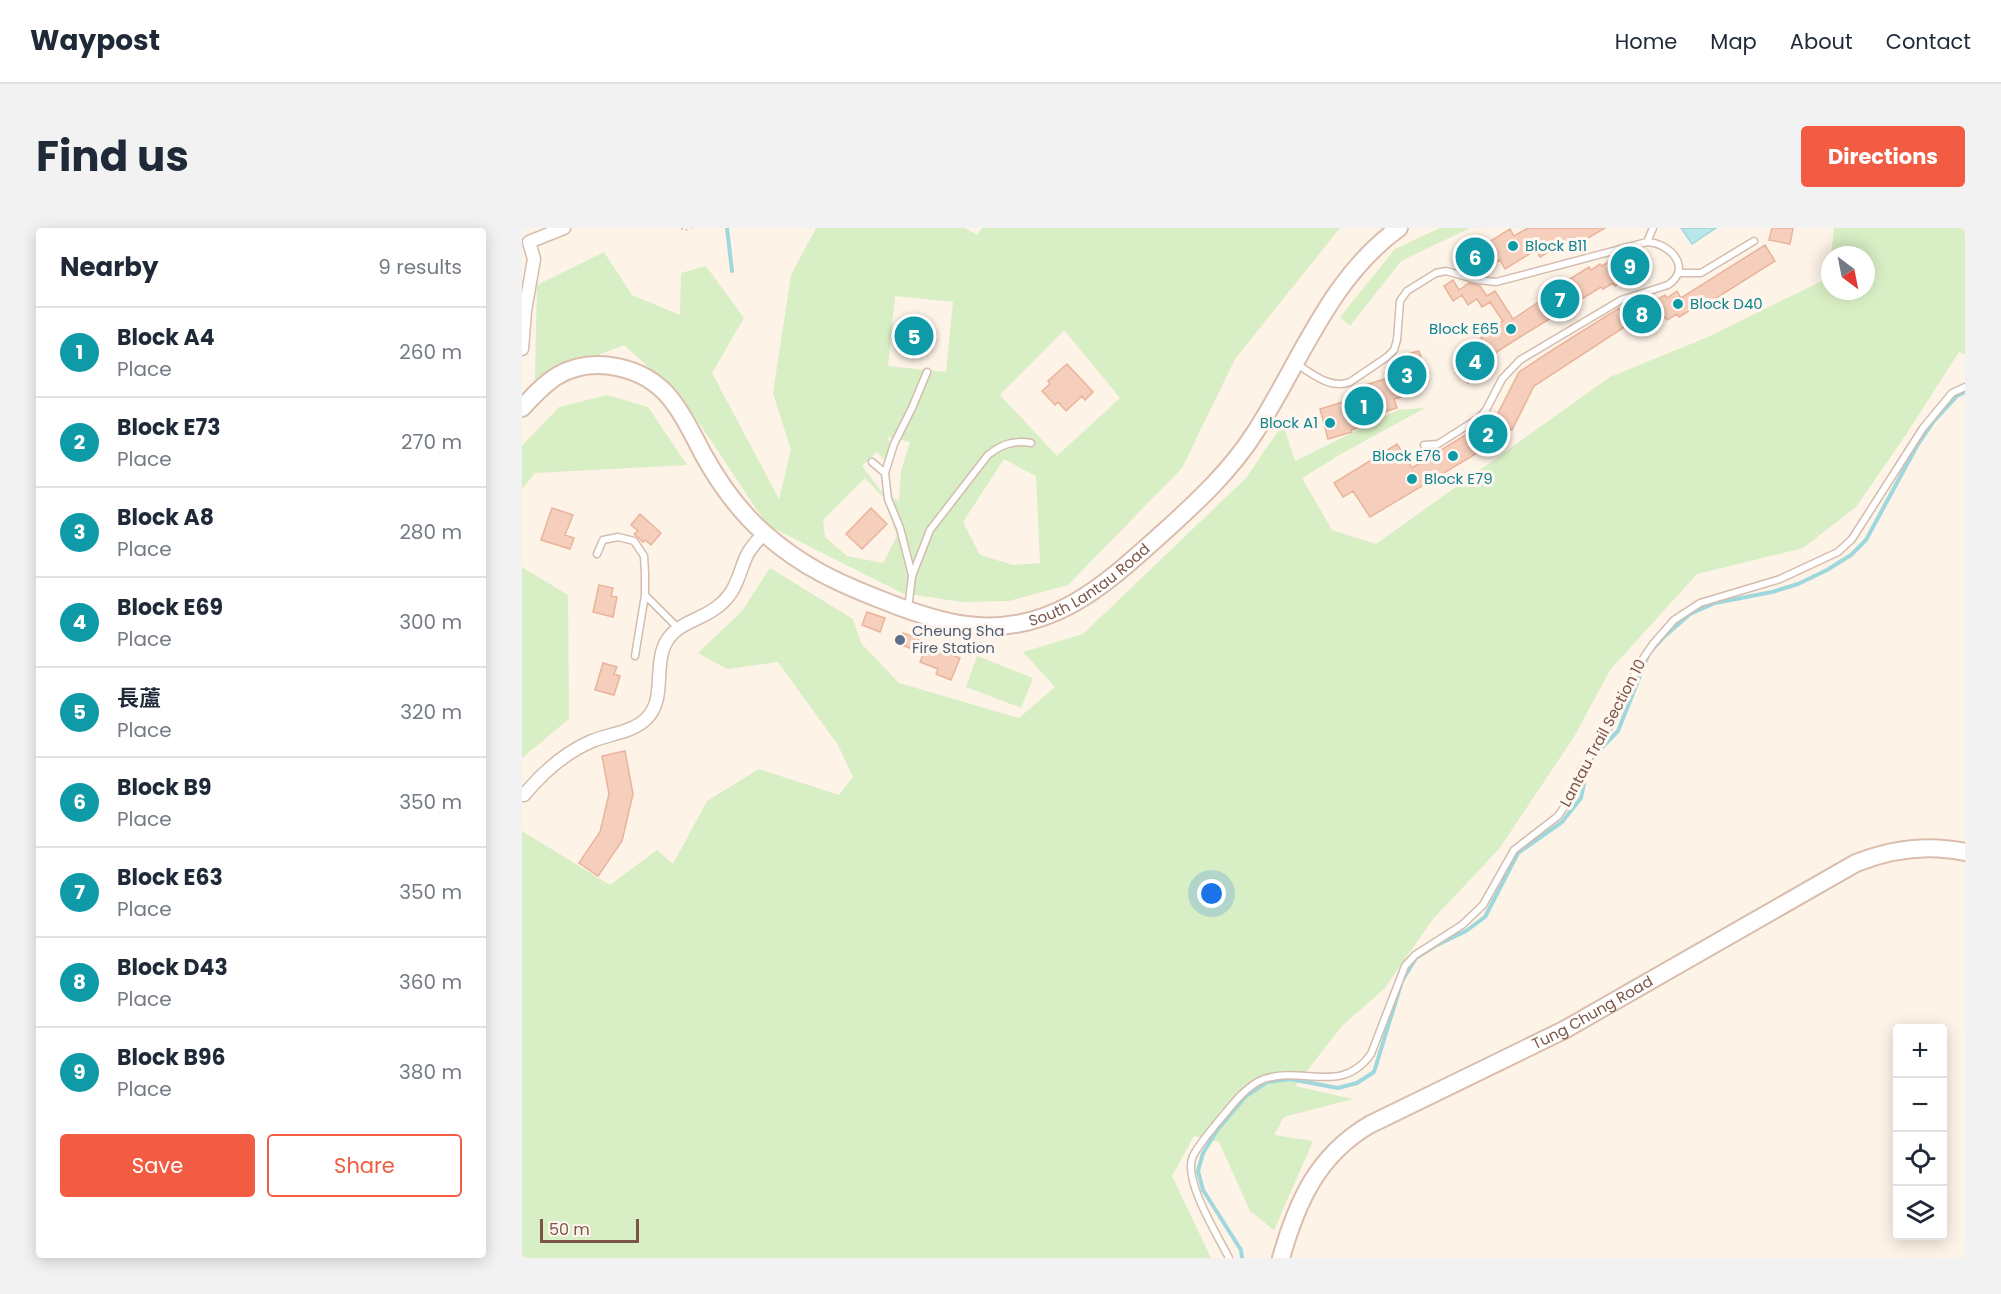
<!DOCTYPE html>
<html lang="en">
<head>
<meta charset="utf-8">
<style>
	:root { --surface:#fff; --page:#f2f2f3; --text:#1f2937; --muted:#747a83; --line:#e0e1e3; --accent:#f15c43 }
	body { margin:0; font-family:Poppins,"Noto Sans TC",sans-serif; background:var(--page); color:var(--text) }
	.controls { position:absolute; right:18px; bottom:18px; display:grid; overflow:hidden; border-radius:6px; box-shadow:0 3px 15px #0003 }
	.controls button { width:54px; height:54px; display:grid; place-items:center; padding:0; border:0; border-bottom:2px solid var(--line); background:var(--surface); color:var(--text); font:30px sans-serif }
	.compass { position:absolute; left:1299px; top:18px; width:54px; height:54px; border-radius:50%; background:var(--surface); box-shadow:0 3px 15px #0003; rotate:148deg }
	.scale { position:absolute; left:18px; bottom:15px; width:99px; box-sizing:border-box; padding-left:6px; border:3px solid #7b5648; border-top:0; font-size:16px; line-height:21px; white-space:nowrap; color:#7b5648; -webkit-text-stroke:4px #fff7ef; paint-order:stroke }
	.you { position:absolute; left:690px; top:666px; width:21px; height:21px; margin:-15px; border:4px solid #fff; border-radius:50%; background:#1a73e8; box-shadow:0 0 0 9px #1a73e833 }
	.badge { display:grid; place-items:center; width:39px; height:39px; border-radius:50%; background:var(--accent); color:#fff; font-size:20px; font-weight:700 }
	.pin { position:absolute; translate:-50% -50%; border:3px solid #fff; box-shadow:0 2px 6px #0006 }
	.list { margin:0; padding:0; list-style:none }
	h2 { display:flex; justify-content:space-between; align-items:center; height:78px; margin:0; padding:0 24px; font-size:26px }
	h2 small { font-size:20px; font-weight:400; color:var(--muted) }
	.list li { display:grid; grid-template-columns:39px 1fr auto; gap:18px; align-items:center; box-sizing:border-box; height:90px; padding:0 24px; border-top:2px solid var(--line) }
	.list b { display:block; font-size:22px; white-space:nowrap }
	.list p { margin:0; font-size:20px; white-space:nowrap; color:var(--muted) }
	.list em { font-size:20px; font-style:normal; color:var(--muted) }
	.actions { display:flex; gap:12px; padding:18px 24px }
	.actions a { flex:1; padding:14px 0; border:2px solid var(--accent); border-radius:6px; text-align:center; font-size:21px; color:var(--accent) }
	.actions .main { background:var(--accent); color:#fff }
	.icon { flex:none; width:33px; height:33px; fill:none; stroke:currentColor; stroke-width:2; stroke-linecap:round; stroke-linejoin:round }
	.map { position:relative; flex:none; width:1443px; height:1030px; overflow:hidden; border-radius:6px }
	header { display:flex; align-items:center; gap:36px; box-sizing:border-box; height:84px; padding:0 30px; background:var(--surface); border-bottom:2px solid var(--line) }
	header strong { font-size:28px }
	nav { display:flex; gap:33px; margin-inline-start:auto; font-size:21px }
	.intro { display:flex; align-items:center; justify-content:space-between; box-sizing:border-box; height:144px; padding:0 36px }
	h1 { margin:0; font-size:42px }
	.button { padding:15px 27px; border-radius:6px; background:var(--accent); color:#fff; font-size:21px; font-weight:700 }
	main { display:flex; gap:36px; padding:0 36px }
	aside { flex:1; background:var(--surface); border-radius:6px; box-shadow:0 3px 15px #0003 }
	.map>svg:first-child { display:block }
	.green { fill:#d8eec4; fill-rule:evenodd }
	.water { fill:#b9e7ea; stroke:#9ed8dd; stroke-width:1.5 }
	.lines { fill:none; stroke-linecap:round; stroke-linejoin:round }
	.stream { stroke:#9ed8dd; stroke-width:4 }
	.building { fill:#f6cfbc; stroke:#eab39b; stroke-width:1.5 }
	.lane-casing { stroke:#d4bcae; stroke-width:9 }
	.street-casing { stroke:#d4bcae; stroke-width:15 }
	.secondary-casing { stroke:#dabdad; stroke-width:20 }
	.path { stroke:#dcb29e; stroke-width:2; stroke-dasharray:1.5 4.5; stroke-linecap:butt }
	.lane { stroke:#fff; stroke-width:6 }
	.street { stroke:#fff; stroke-width:12 }
	.secondary { stroke:#fff; stroke-width:16 }
	.culture-dot { fill:#0f9aa8; stroke:#fff7ef; stroke-width:2 }
	.service-dot { fill:#5c6f8a; stroke:#fff7ef; stroke-width:2 }
	.labels { text-anchor:middle; stroke-width:6; stroke-linejoin:round; paint-order:stroke }
	.culture-label { font-size:15px; fill:#0d838f; stroke:#fff7ef; text-anchor:start }
	.street-label { font-size:15px; fill:#7b5648; stroke:#fff7ef }
	.service-label { font-size:15px; fill:#4e5e75; stroke:#fff7ef; text-anchor:start }
</style>
</head>
<body>
<header>
<strong>Waypost</strong>
<nav><a>Home</a><a>Map</a><a>About</a><a>Contact</a></nav>
</header>
<div class="intro"><h1>Find us</h1><a class="button">Directions</a></div>
<main>
<aside>
<h2>Nearby<small>9 results</small></h2>
<ul class="list">
<li><span class="badge" style="background:#0f9aa8">1</span><div><b>Block A4</b><p>Place</p></div><em>260 m</em></li>
<li><span class="badge" style="background:#0f9aa8">2</span><div><b>Block E73</b><p>Place</p></div><em>270 m</em></li>
<li><span class="badge" style="background:#0f9aa8">3</span><div><b>Block A8</b><p>Place</p></div><em>280 m</em></li>
<li><span class="badge" style="background:#0f9aa8">4</span><div><b>Block E69</b><p>Place</p></div><em>300 m</em></li>
<li><span class="badge" style="background:#0f9aa8">5</span><div><b>長蘆</b><p>Place</p></div><em>320 m</em></li>
<li><span class="badge" style="background:#0f9aa8">6</span><div><b>Block B9</b><p>Place</p></div><em>350 m</em></li>
<li><span class="badge" style="background:#0f9aa8">7</span><div><b>Block E63</b><p>Place</p></div><em>350 m</em></li>
<li><span class="badge" style="background:#0f9aa8">8</span><div><b>Block D43</b><p>Place</p></div><em>360 m</em></li>
<li><span class="badge" style="background:#0f9aa8">9</span><div><b>Block B96</b><p>Place</p></div><em>380 m</em></li>
</ul>
<div class="actions"><a class="main">Save</a><a>Share</a></div>
</aside>
<div class="map">
<svg width="1443" height="1030" viewBox="0 0 1443 1030">
	<rect width="100%" height="100%" fill="#fef3e7"/>
	<!-- green -->
	<path class="green" d="M 294,0 L 443,0 L 455,7 L 460,0 L 818,0 L 713,131 L 660,240 L 546,357 L 487,373 L 440,374 L 380,365 L 245,297 L 180,199 L 143,154 L 102,117 L 13,152 L 15,57 L 82,24 L 110,67 L 158,87 L 159,45 L 184,38 L 222,90 L 190,145 L 257,271 L 269,222 L 251,165 L 269,47 ZM 373,68 L 431,74 L 424,144 L 366,138 ZM 542,102 L 598,170 L 535,228 L 478,167 ZM 365,209 L 388,214 L 379,243 L 377,273 L 359,263 L 340,238 L 355,224 L 364,234 L 373,225 ZM 482,231 L 514,248 L 518,335 L 491,337 L 458,327 L 441,294 ZM 343,250 L 362,270 L 375,308 L 361,335 L 325,328 L 303,309 L 301,292 Z
		M 918,0 L 948,0 L 879,33 L 828,98 L 818,89 L 873,21 Z
		M 1312,0 L 1443,0 L 1443,126 L 1437,124 L 1385,205 L 1334,279 L 1281,320 L 1175,346 L 1088,442 L 1052,509 L 977,621 L 911,691 L 862,761 L 820,798 L 773,858 L 831,871 L 762,889 L 752,907 L 791,913 L 752,1002 L 728,983 L 697,914 L 672,908 L 650,948 L 689,1030 L 0,1030 L 0,603 L 88,657 L 135,622 L 151,636 L 185,573 L 237,541 L 317,567 L 331,549 L 316,517 L 256,434 L 205,441 L 176,425 L 220,383 L 248,340 L 331,391 L 339,415 L 377,455 L 497,490 L 533,459 L 501,424 L 561,406 L 724,250 L 761,196 L 773,233 L 876,182 L 903,180 L 819,226 L 780,250 L 810,302 L 854,316 L 1088,149 L 1186,109 L 1306,50 L 1308,35 L 1308,63 L 1344,63 L 1344,27 L 1309,27 Z
		M 85,167 L 126,179 L 165,237 L 13,245 L 0,261 L 0,218 L 37,179 Z
		M 0,339 L 46,367 L 47,491 L 0,530 Z
		M 455,428 L 511,450 L 499,480 L 444,459 Z"/>
	<!-- water -->
	<path class="water" d="M 1159,0 L 1194,0 L 1170,16 Z"/>
	<g class="lines">
		<!-- stream -->
		<path class="stream" d="M 205,0 L 210,43
			M 720,1030 L 719,1022 L 681,962 L 676,943 L 681,925 L 696,901 L 724,868 L 745,854 L 768,851 L 816,860 L 835,855 L 852,844 L 880,753 L 894,730 L 913,718 L 944,703 L 963,689 L 996,625 L 1040,594 L 1059,570 L 1066,534 L 1096,503 L 1127,425 L 1144,407 L 1168,386 L 1193,375 L 1250,364 L 1276,356 L 1305,342 L 1329,327 L 1344,312 L 1396,216 L 1411,194 L 1435,168 L 1443,164"/>
	</g>
	<!-- building -->
	<path class="building" d="M 1006,0 L 1083,0 L 1054,17 L 1050,10 L 1018,29 L 1014,22 L 983,41 L 978,32 L 956,45 L 940,19 L 951,12 L 956,21 L 988,1 L 992,8 Z
		M 1250,0 L 1271,0 L 1268,16 L 1247,12 Z
		M 1243,17 L 1253,33 L 1177,81 L 1175,78 L 1157,89 L 1155,86 L 1145,92 L 1143,89 L 1134,96 L 1132,93 L 1122,99 L 1116,90 L 1012,158 L 990,202 L 972,193 L 997,144 L 1032,121 L 1097,80 L 1100,85 L 1119,73 L 1121,76 L 1131,70 L 1133,73 L 1143,67 L 1145,70 L 1155,63 L 1159,70 Z
		M 1106,25 L 1119,45 L 1109,51 L 1107,49 L 1093,58 L 1091,55 L 1081,61 L 1079,59 L 990,114 L 970,127 L 972,130 L 962,136 L 964,139 L 954,146 L 956,149 L 946,155 L 934,135 L 944,129 L 942,126 L 952,120 L 950,116 L 960,110 L 958,107 L 981,93 L 968,74 L 960,79 L 955,71 L 946,77 L 940,67 L 931,73 L 922,58 L 931,52 L 937,62 L 947,55 L 958,58 L 965,68 L 973,63 L 991,91 L 1018,73 L 1016,71 L 1067,39 L 1069,42 L 1078,36 L 1080,38 L 1090,32 L 1092,35 Z
		M 383,96 L 410,98 L 408,117 L 375,115 L 376,105 L 382,106 Z
		M 897,123 L 906,153 L 894,156 L 896,164 L 872,171 L 875,180 L 851,187 L 853,195 L 829,202 L 830,204 L 806,211 L 798,181 L 821,174 L 821,172 L 845,165 L 843,157 L 866,150 L 864,140 L 888,134 L 885,126 Z
		M 545,136 L 571,164 L 563,172 L 560,168 L 544,183 L 536,174 L 533,177 L 520,163 L 528,156 L 526,153 Z
		M 966,193 L 977,212 L 848,289 L 831,263 L 821,269 L 812,255 L 875,216 L 890,240 Z
		M 30,280 L 51,287 L 43,307 L 52,310 L 48,321 L 19,312 Z
		M 349,280 L 365,296 L 340,321 L 324,306 Z
		M 118,286 L 139,305 L 129,317 L 123,312 L 121,314 L 112,306 L 116,303 L 109,297 Z
		M 77,357 L 91,360 L 89,368 L 95,369 L 91,389 L 71,384 Z
		M 345,384 L 363,390 L 358,404 L 340,397 Z
		M 381,405 L 397,411 L 393,422 L 377,416 Z
		M 405,417 L 438,430 L 429,452 L 414,446 L 416,441 L 398,434 Z
		M 81,435 L 95,439 L 92,446 L 98,448 L 92,467 L 73,462 Z
		M 103,523 L 111,566 L 100,613 L 76,648 L 57,635 L 78,604 L 87,566 L 80,528 Z"/>
	<g class="lines">
		<!-- lane casing -->
		<g class="lane-casing">
			<path id="lane" d="M 1125,14 L 1131,0
				M 1156,45 L 1179,45 L 1232,13
				M 773,135 C 790,145 808,162 828,154 L 865,129 L 872,122 L 875,112 L 878,73 L 885,63 L 914,45 L 924,43 L 956,52 L 974,54 L 1125,14 C 1148,15 1171,40 1146,57 L 1099,72 L 998,132 L 980,151 L 964,182 L 957,190 L 916,216 L 902,217
				M 350,234 L 363,245 L 366,271 L 378,300 L 390,347
				M 363,245 L 372,216 L 390,180 L 405,144
				M 75,326 L 81,312 L 96,309 L 112,313 L 122,328 L 123,346 L 123,367 L 113,428
				M 123,367 L 156,400
				M 386,381 L 390,348 L 408,302 L 466,227 C 480,216 492,212 509,215
				M 707,1030 C 696,1008 660,951 671,928 C 677,916 687,905 695,895 C 708,880 723,858 742,851 C 782,838 820,867 849,826 L 883,738 L 893,727 L 940,697 L 961,677 L 992,622 L 1036,588 L 1049,569 L 1059,542 L 1087,499 L 1118,435 L 1131,416 L 1152,392 L 1178,375 L 1258,351 L 1316,324 L 1330,311 L 1401,200 L 1430,165 L 1443,159"/>
		</g>
		<!-- street casing -->
		<g class="street-casing">
			<path id="street" d="M 0,121 L 3,83 L 12,31 L 7,14 L 42,0
				M 2,567 C 21,544 42,525 70,513 C 87,506 111,504 124,491 C 143,473 133,444 141,421 C 151,392 181,394 200,375 C 215,362 217,344 225,327 C 229,319 236,312 242,305"/>
		</g>
		<!-- secondary casing -->
		<g class="secondary-casing">
			<g id="secondary">
				<path id="s1" d="M 0,180 C 11,168 22,156 35,148 C 71,127 122,138 148,170 C 162,187 171,207 181,226 C 197,255 217,283 242,305 C 280,339 318,356 365,374 C 390,384 417,393 444,397 C 531,408 585,355 644,302 C 677,272 708,243 732,206 C 778,136 806,51 877,0"/>
				<path id="s2" d="M 759,1030 C 775,974 795,928 847,897 L 1042,802 L 1334,635 C 1369,621 1406,616 1443,624"/>
			</g>
		</g>
		<!-- path -->
		<path class="path" d="M 160,0 L 161,3 L 170,0"/>
		<!-- lane -->
		<use href="#lane" class="lane"/>
		<!-- street -->
		<use href="#street" class="street"/>
		<!-- secondary -->
		<use href="#secondary" class="secondary"/>
	</g>
	<!-- markers -->
	<g class="culture-dot">
		<circle cx="991" cy="18" r="6"/>
		<circle cx="1156" cy="76" r="6"/>
		<circle cx="989" cy="101" r="6"/>
		<circle cx="808" cy="195" r="6"/>
		<circle cx="931" cy="228" r="6"/>
		<circle cx="890" cy="251" r="6"/>
	</g>
	<circle class="service-dot" cx="378" cy="412" r="6"/>
	<g class="labels">
		<!-- culture labels -->
		<g class="culture-label">
			<text x="1003" y="23">Block B11</text>
			<text x="1168" y="81">Block D40</text>
			<text x="977" y="106" text-anchor="end">Block E65</text>
			<text x="796" y="200" text-anchor="end">Block A1</text>
			<text x="919" y="233" text-anchor="end">Block E76</text>
			<text x="902" y="256">Block E79</text>
		</g>
		<!-- street labels -->
		<g class="street-label">
			<text dy="5" stroke="none"><textPath href="#s1" startOffset="696">South Lantau Road</textPath></text>
			<text transform="translate(1081 505) rotate(-62)" y="5">Lantau Trail Section 10</text>
			<text dy="5" stroke="none"><textPath href="#s2" startOffset="414">Tung Chung Road</textPath></text>
		</g>
		<!-- service labels -->
		<g class="service-label">
			<text x="390" y="408">Cheung Sha<tspan x="390" dy="17">Fire Station</tspan></text>
		</g>
	</g>
</svg>
<div class="controls">
<button>+</button>
<button>−</button>
<button><svg class="icon" aria-label="locate" viewBox="0 0 24 24"><circle cx="12" cy="12" r="6"/><path d="M12 2v4M12 18v4M2 12h4M18 12h4"/></svg></button>
<button><svg class="icon" aria-label="layers" viewBox="0 0 24 24"><path d="M12 4l9 5-9 5-9-5zM3 14l9 5 9-5"/></svg></button>
</div>
<svg class="compass" viewBox="-18 -18 36 36"><path d="M0-13l5 13h-10z" fill="#e53935"/><path d="M0 13l5-13h-10z" fill="#747a83"/></svg>
<div class="scale">50 m</div>
<div class="you"></div>
<div class="pin badge" style="left:842px;top:178px;background:#0f9aa8">1</div>
<div class="pin badge" style="left:966px;top:206px;background:#0f9aa8">2</div>
<div class="pin badge" style="left:885px;top:147px;background:#0f9aa8">3</div>
<div class="pin badge" style="left:953px;top:133px;background:#0f9aa8">4</div>
<div class="pin badge" style="left:392px;top:108px;background:#0f9aa8">5</div>
<div class="pin badge" style="left:953px;top:29px;background:#0f9aa8">6</div>
<div class="pin badge" style="left:1038px;top:71px;background:#0f9aa8">7</div>
<div class="pin badge" style="left:1120px;top:86px;background:#0f9aa8">8</div>
<div class="pin badge" style="left:1108px;top:38px;background:#0f9aa8">9</div>
</div>
</main>
</body>
</html>
